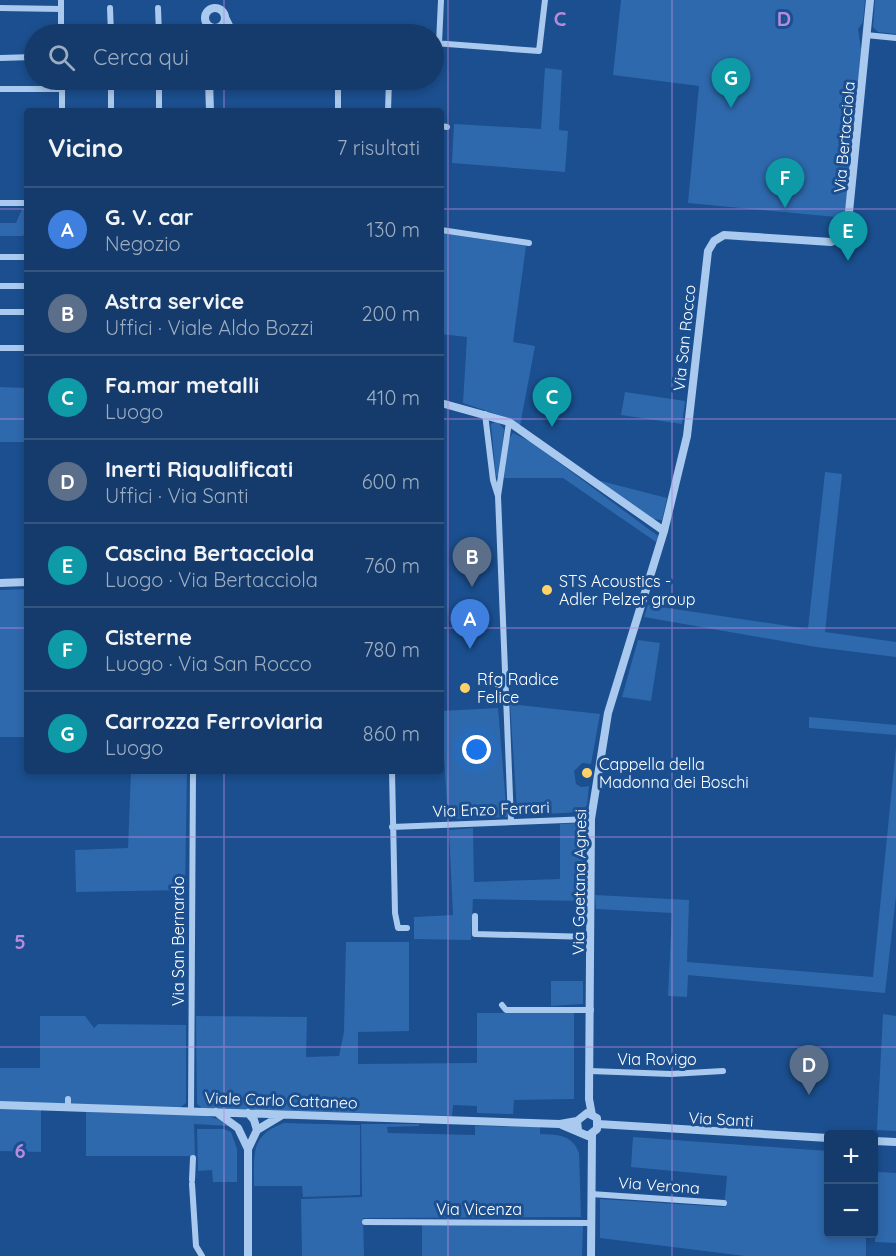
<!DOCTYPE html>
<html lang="it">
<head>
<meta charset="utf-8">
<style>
	:root { --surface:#143b6b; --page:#1d4271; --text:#f1f3f6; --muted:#9dadc1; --line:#33557e; --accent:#bca0f2 }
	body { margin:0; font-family:Quicksand,sans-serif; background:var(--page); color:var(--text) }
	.controls { position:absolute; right:18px; bottom:18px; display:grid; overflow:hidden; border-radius:6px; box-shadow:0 3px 9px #0003 }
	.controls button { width:54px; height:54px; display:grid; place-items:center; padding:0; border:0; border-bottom:2px solid var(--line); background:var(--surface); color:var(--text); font:30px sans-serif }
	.you { position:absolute; left:477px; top:750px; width:21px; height:21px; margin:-15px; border:4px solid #fff; border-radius:50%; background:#1a73e8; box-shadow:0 0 0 9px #1a73e833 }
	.badge { display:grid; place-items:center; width:39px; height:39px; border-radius:50%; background:var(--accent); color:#fff; font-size:20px; font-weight:700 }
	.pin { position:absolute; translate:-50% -50px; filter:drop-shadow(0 2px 3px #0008) }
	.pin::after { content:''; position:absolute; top:32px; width:21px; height:18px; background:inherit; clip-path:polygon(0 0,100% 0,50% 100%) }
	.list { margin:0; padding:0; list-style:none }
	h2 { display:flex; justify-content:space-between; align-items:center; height:78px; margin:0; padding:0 24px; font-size:26px }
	h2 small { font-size:20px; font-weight:400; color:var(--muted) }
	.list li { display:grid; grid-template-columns:39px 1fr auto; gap:18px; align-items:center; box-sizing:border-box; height:84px; padding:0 24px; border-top:2px solid var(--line) }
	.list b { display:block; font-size:22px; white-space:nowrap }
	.list p { margin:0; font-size:20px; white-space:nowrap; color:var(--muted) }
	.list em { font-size:20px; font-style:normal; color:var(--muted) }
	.icon { flex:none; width:33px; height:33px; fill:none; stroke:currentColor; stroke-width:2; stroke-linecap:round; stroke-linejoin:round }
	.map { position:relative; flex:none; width:896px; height:1256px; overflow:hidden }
	.search { position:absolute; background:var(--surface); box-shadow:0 3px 9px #0003; left:24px; top:24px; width:420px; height:66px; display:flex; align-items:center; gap:15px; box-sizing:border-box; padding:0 21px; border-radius:33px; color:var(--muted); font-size:22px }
	.panel { position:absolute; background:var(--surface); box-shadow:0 3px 9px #0003; left:24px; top:108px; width:420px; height:666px; border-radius:6px }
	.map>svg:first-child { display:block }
	.green { fill:#2e69ad }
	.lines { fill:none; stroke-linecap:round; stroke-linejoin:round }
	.minor { stroke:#a9c9ee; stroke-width:6 }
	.tertiary { stroke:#a9c9ee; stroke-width:8 }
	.grid { fill:none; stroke:#b68bdc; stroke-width:1.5; stroke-opacity:0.55 }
	.poi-dot { fill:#ffd166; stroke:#1b4f8f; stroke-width:2 }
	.labels { text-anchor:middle; stroke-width:6; stroke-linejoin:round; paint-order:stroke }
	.street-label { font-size:16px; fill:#fff; stroke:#1b4f8f }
	.poi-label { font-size:16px; fill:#fff; stroke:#1b4f8f; text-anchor:start }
	.grid-label { font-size:20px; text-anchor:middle; font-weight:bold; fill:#b68bdc; stroke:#1b4f8f; stroke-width:6; stroke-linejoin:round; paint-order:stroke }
</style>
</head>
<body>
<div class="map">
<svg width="896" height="1256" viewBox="0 0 896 1256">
	<rect width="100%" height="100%" fill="#1b4f8f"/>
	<!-- green -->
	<path class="green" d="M 621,0 L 865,0 L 863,22 L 858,29 L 861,49 L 847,218 L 688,203 L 699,86 L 613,75 Z
		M 875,0 L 896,0 L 896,34 L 878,32 L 873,27 Z
		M 545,68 L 562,70 L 559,130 L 568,131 L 565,172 L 452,163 L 454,124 L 541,129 Z
		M 22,209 L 27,209 L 27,230 L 23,236 L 0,236 L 0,223 L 16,223 Z
		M 441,233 L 526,246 L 513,342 L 535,346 L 520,426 L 505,417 L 463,403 L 467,337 L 441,334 Z
		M 0,387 L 27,388 L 27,442 L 0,442 Z
		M 625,392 L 685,401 L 682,424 L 621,415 Z
		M 497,421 L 504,429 L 500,474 L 496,477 L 491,424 Z
		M 513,433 L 531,442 L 658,536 L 656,542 L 563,478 L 504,478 L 509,439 Z
		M 825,472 L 842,474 L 825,632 L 896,642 L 896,657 L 816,647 L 644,617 L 648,605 L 808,629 Z
		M 597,480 L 667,498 L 662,520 L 652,519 Z
		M 27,589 L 27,737 L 0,737 L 0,590 Z
		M 638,640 L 660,643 L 651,701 L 622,697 Z
		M 510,704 L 600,714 L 591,764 L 582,763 L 574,771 L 576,784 L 581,787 L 589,786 L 587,805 L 581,812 L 526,815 L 521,815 L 517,810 Z
		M 498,708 L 507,817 L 448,819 L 441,711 Z
		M 809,717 L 896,725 L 896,735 L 809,728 Z
		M 896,747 L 896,896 L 885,993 L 688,975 L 687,997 L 668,996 L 672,913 L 596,909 L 595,895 L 689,900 L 687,962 L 873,977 Z
		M 131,771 L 187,771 L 185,890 L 76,892 L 75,850 L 128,848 Z
		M 583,823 L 583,901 L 473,899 L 471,940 L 414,939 L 414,917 L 453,915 L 449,830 L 473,828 L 474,882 L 560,879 L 560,824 Z
		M 346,942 L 409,942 L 409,1031 L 358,1032 L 358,1064 L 477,1063 L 477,1013 L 574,1013 L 574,1099 L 514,1100 L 513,1114 L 477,1113 L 477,1106 L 453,1105 L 452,1116 L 202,1108 L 197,1104 L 196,1016 L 307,1017 L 306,1057 L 339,1056 L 344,1032 Z
		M 551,981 L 583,981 L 583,1004 L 551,1006 Z
		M 883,1014 L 896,1016 L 896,1131 L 877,1130 Z
		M 40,1016 L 85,1016 L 94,1028 L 98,1024 L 186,1025 L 186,1103 L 179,1108 L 0,1102 L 0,1068 L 40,1068 Z
		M 0,1108 L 41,1110 L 41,1152 L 0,1151 Z
		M 86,1112 L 204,1115 L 221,1120 L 229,1126 L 194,1124 L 195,1156 L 86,1156 Z
		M 284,1123 L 360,1125 L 360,1195 L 303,1197 L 302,1186 L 254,1186 C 254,1155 250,1135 284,1123 Z
		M 361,1124 L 419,1124 L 419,1126 L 387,1127 L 388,1133 L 475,1135 L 475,1126 L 540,1127 L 540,1134 C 558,1135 572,1134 579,1153 L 581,1217 L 363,1218 L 364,1256 L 302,1256 L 301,1199 L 362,1197 Z
		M 197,1129 L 224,1129 L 231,1132 L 237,1149 L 237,1182 L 213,1182 L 212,1170 L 198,1171 Z
		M 633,1137 L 828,1151 L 828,1234 L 866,1234 L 866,1256 L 745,1256 L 600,1238 L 600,1199 L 724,1207 L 727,1176 L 631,1167 Z
		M 877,1172 L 896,1173 L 896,1243 L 875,1242 Z
		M 422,1225 L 583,1225 L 582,1256 L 422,1256 Z"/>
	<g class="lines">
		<!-- minor -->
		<path class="minor" d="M 61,0 L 61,34
			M 0,8 L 61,9
			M 110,8 L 111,34
			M 158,8 L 159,34
			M 225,15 L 230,25
			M 222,26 L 331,34
			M 866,35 L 896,38
			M 434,43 L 539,51 L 545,0
			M 439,43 L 441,0
			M 0,58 L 34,57
			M 62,80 L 62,111
			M 159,80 L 159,111
			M 0,89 L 62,89
			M 111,111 L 111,80
			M 338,111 L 338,80
			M 388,111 L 389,80
			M 441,126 L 447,127
			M 0,203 L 27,203
			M 441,230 L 529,243
			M 0,257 L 27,257
			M 0,286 L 27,286
			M 0,312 L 27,312
			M 0,348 L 27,348
			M 485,414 L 493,480 L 498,496
			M 509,422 L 498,496 L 511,821
			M 392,771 L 395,913 L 398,928 L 407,928
			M 392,827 L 591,819
			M 475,916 L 475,934 L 591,937
			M 502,1005 L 506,1010 L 591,1010
			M 590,1071 L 671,1074 L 723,1071
			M 68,1108 L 68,1099
			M 191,1111 L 193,771
			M 192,1180 L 193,1158
			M 192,1184 L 196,1246 L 202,1256
			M 591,1194 L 724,1203
			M 365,1222 L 592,1223"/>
		<!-- tertiary -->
		<path class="tertiary" d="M205 18a10 10 0 1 1 20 0a10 10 0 1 1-20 0Z
			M 209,80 L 210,111
			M 441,403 L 509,422 L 664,531
			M 0,583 L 27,582
			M 0,1105 L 560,1124 L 577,1121
			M 216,1112 L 238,1128 L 248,1149 L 248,1256
			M 248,1113 L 254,1120 L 257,1130
			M 592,1115 L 589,1099 L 591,819 L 608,713 L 664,531 L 687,436 L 708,251 L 714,241 L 724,235 L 831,242 L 841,238 L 847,232 L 870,0
			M 598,1124 L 828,1138
			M 562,1125 L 588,1136 L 597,1129 L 597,1118 L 587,1113 L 577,1121 L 578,1130
			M 874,1141 L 896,1142
			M 248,1149 L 257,1130 L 282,1115
			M 591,1256 L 592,1134"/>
	</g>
	<!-- grid -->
	<path class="grid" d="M 224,0 L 224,34M 448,0 L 448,1256M 672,0 L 672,1256M 224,80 L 224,111M 0,209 L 27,209M 441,209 L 896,209M 0,419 L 27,419M 441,419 L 896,419M 0,628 L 27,628M 441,628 L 896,628M 224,771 L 224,1256M 0,837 L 896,837M 0,1047 L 896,1047"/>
	<!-- markers -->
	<g class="poi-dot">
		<circle cx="547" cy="590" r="6"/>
		<circle cx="465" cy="688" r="6"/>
		<circle cx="587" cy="773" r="6"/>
	</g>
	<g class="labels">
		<!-- street labels -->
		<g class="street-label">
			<text transform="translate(844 137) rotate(-85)" y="6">Via Bertacciola</text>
			<text transform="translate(684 338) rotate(-84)" y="6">Via San Rocco</text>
			<text transform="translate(491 809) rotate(-2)" y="6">Via Enzo Ferrari</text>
			<text transform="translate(579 882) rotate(-89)" y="6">Via Gaetana Agnesi</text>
			<text transform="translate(178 941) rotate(-90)" y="6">Via San Bernardo</text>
			<text x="657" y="1065">Via Rovigo</text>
			<text transform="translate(281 1100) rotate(2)" y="6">Viale Carlo Cattaneo</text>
			<text transform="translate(721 1119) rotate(3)" y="6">Via Santi</text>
			<text transform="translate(659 1185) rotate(4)" y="6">Via Verona</text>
			<text x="479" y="1215">Via Vicenza</text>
		</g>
		<!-- poi labels -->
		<g class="poi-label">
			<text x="559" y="587">STS Acoustics -<tspan x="559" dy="18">Adler Pelzer group</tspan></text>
			<text x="477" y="685">Rfg Radice<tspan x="477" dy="18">Felice</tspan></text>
			<text x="599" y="770">Cappella della<tspan x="599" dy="18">Madonna dei Boschi</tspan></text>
		</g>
	</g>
	<g class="grid-label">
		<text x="560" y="26">C</text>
		<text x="784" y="26">D</text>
		<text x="20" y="949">5</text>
		<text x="20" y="1158">6</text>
	</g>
</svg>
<div class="controls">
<button>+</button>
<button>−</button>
</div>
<div class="you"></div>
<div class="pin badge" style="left:470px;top:649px;background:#3f7fe0">A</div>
<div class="pin badge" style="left:472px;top:587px;background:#5c6f8a">B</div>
<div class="pin badge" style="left:552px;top:427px;background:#0f9aa8">C</div>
<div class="pin badge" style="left:809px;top:1095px;background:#5c6f8a">D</div>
<div class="pin badge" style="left:848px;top:261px;background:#0f9aa8">E</div>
<div class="pin badge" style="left:785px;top:208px;background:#0f9aa8">F</div>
<div class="pin badge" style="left:731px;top:108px;background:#0f9aa8">G</div>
<div class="search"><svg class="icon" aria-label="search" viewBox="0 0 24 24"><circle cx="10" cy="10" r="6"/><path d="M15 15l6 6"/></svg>Cerca qui</div>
<section class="panel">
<h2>Vicino<small>7 risultati</small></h2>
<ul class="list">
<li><span class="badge" style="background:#3f7fe0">A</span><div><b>G. V. car</b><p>Negozio</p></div><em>130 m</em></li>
<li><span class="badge" style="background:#5c6f8a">B</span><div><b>Astra service</b><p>Uffici · Viale Aldo Bozzi</p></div><em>200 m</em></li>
<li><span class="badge" style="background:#0f9aa8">C</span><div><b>Fa.mar metalli</b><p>Luogo</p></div><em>410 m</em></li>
<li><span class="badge" style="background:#5c6f8a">D</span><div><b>Inerti Riqualificati</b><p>Uffici · Via Santi</p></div><em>600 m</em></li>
<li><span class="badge" style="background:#0f9aa8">E</span><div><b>Cascina Bertacciola</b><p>Luogo · Via Bertacciola</p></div><em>760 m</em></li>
<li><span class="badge" style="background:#0f9aa8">F</span><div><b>Cisterne</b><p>Luogo · Via San Rocco</p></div><em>780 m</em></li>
<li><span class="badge" style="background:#0f9aa8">G</span><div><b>Carrozza Ferroviaria</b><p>Luogo</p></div><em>860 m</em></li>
</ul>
</section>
</div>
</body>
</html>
